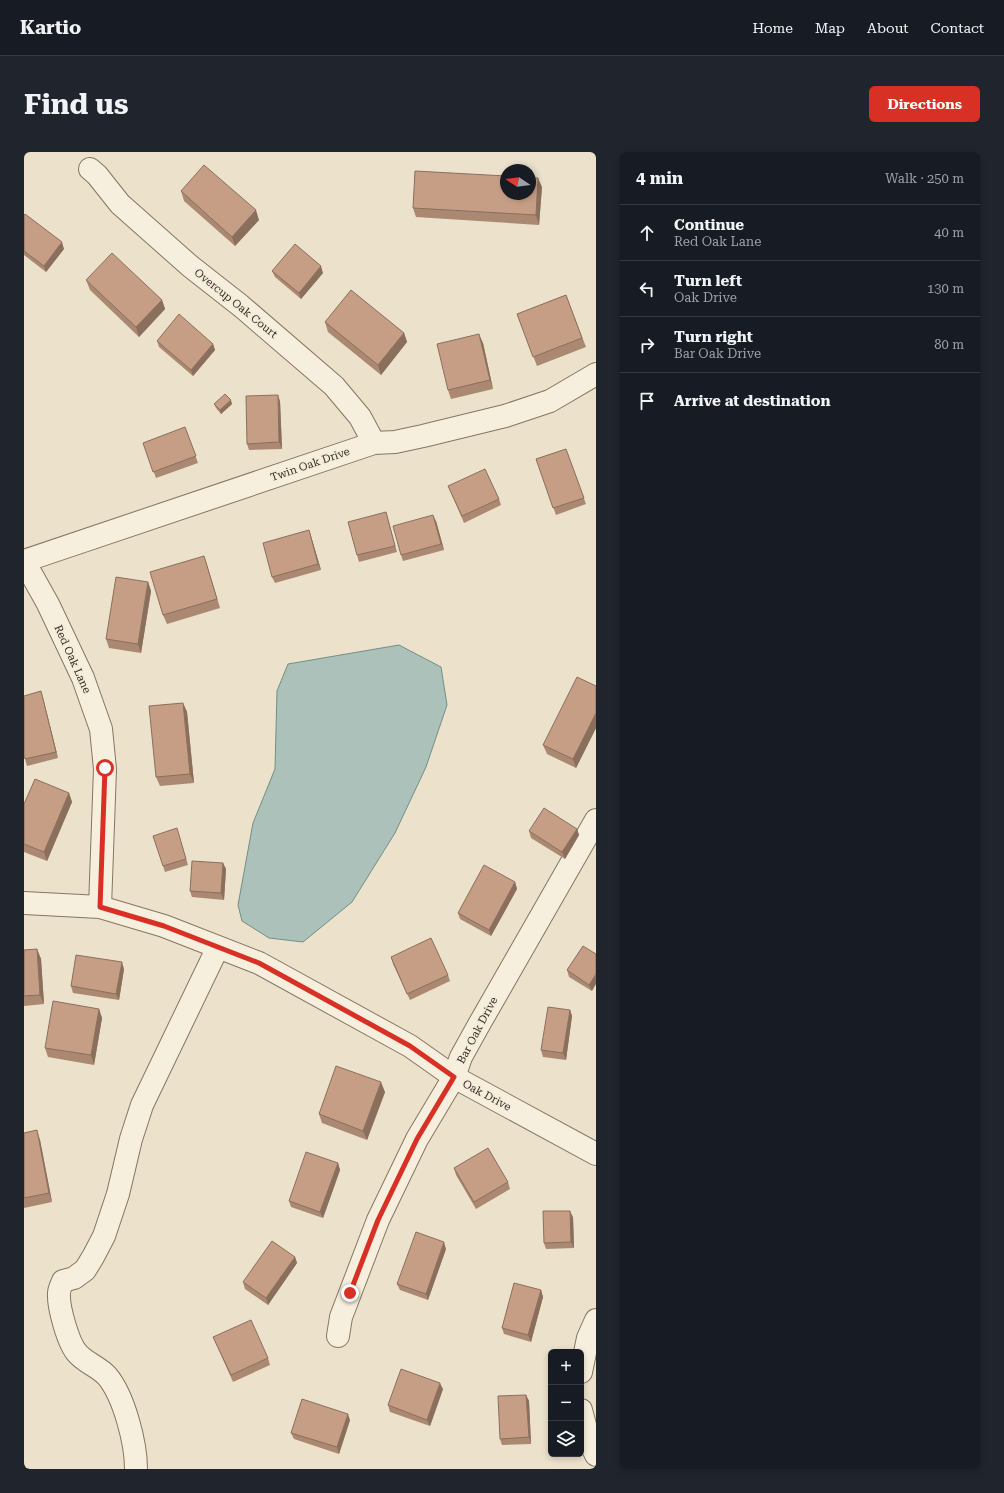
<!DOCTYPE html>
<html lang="en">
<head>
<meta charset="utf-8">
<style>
	:root { --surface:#171b24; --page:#20242c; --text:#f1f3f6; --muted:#9ea1a6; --line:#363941; --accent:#d93025 }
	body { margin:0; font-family:"Roboto Serif",serif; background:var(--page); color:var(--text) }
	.controls { position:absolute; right:12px; bottom:12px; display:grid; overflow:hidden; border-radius:6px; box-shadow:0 2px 6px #0003 }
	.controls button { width:36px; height:36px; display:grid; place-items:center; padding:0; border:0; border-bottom:1px solid var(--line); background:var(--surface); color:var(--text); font:20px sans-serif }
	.compass { position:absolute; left:476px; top:12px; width:36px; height:36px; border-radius:50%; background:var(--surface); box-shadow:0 2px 6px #0003; rotate:283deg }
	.stop { position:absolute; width:12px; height:12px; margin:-9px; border:3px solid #d93025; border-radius:50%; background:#fff }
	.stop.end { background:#d93025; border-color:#fff; box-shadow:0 1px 4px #0008 }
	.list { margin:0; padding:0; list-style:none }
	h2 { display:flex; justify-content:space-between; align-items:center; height:52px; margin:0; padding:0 16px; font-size:17px }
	h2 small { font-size:13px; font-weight:400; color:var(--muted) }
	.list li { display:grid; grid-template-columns:26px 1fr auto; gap:12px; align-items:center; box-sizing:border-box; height:56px; padding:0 16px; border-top:1px solid var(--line) }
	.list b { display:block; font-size:15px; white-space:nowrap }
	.list p { margin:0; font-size:13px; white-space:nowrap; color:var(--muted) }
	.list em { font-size:13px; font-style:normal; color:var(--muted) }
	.icon { flex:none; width:22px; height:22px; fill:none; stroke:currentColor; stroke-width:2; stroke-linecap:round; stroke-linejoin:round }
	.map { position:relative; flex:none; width:572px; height:1317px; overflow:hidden; border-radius:6px }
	header { display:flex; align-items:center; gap:24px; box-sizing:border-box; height:56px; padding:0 20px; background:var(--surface); border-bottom:1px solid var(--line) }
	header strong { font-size:19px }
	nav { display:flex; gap:22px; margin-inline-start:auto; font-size:14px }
	.intro { display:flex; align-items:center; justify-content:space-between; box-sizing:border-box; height:96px; padding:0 24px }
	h1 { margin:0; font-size:28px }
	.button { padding:10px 18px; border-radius:6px; background:var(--accent); color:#fff; font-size:14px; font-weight:700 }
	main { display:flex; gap:24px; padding:0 24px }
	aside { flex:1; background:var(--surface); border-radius:6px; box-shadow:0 2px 6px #0003 }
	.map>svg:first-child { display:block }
	.water { fill:#abc1ba; stroke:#728f87 }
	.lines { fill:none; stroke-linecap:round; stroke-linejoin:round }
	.minor-casing { stroke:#877461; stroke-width:24 }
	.minor { stroke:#f7efde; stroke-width:22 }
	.wall { fill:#aa8872 }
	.shaded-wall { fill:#8b6f5d }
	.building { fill:#c69e85; stroke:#8b6f5d }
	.route { stroke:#d93025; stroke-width:5 }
	.labels { text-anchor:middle; stroke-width:3.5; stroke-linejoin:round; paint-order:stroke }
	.street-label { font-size:11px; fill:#392d23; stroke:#f4ecda }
</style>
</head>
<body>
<header>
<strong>Kartio</strong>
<nav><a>Home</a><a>Map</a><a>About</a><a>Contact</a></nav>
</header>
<div class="intro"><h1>Find us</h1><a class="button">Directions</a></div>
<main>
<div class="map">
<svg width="572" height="1317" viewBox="0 0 572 1317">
	<rect width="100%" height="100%" fill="#ece1cb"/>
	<!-- water -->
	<path class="water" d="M 375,493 L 417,515 L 423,553 L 402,615 L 371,681 L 328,750 L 279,790 L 245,786 L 218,769 L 214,753 L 229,671 L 251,617 L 253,539 L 264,512 Z"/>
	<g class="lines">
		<!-- minor casing -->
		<g class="minor-casing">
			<path id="minor" d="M 66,17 L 73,23 L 96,52 L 166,114 L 217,154 L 310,234 L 336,265 L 350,291
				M 0,409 L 350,291 L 371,290 L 399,284 L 481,264 L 526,249 L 572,222
				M 0,409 L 24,452 L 59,526 L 77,577 L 81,617 L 76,755
				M 0,751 L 76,755 L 140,774 L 235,811 L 386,894 L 430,925 L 572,1002
				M 314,1184 L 317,1165 L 354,1068 L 393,987 L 430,925 L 437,905 L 457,869 L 572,668
				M 557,1220 L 564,1186 L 572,1168
				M 557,1258 L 565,1288 L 572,1303
				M 112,1317 C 112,1291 100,1244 83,1224 C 75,1215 62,1211 54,1202 C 44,1192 34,1154 35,1141 C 35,1137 38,1132 39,1129 L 50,1126 L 61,1118 L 69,1105 L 80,1084 L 94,1042 L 107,987 L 118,953 L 194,795"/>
		</g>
		<!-- minor -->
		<use href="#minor" class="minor"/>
	</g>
	<!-- wall -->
	<path class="wall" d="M 518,35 L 515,73 L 392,65 L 389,56 Z
		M 157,39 L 235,68 L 211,94 L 160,49 Z
		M 0,63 L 40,97 L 22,120 L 0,103 Z
		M 248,119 L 299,121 L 277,147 L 251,125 Z
		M 62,128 L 138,148 L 141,157 L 115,185 L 66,138 Z
		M 542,143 L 562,195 L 513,214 L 493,162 Z
		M 301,170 L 380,181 L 383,190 L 357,223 L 304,180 Z
		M 133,189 L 189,192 L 191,198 L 169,224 L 135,195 Z
		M 459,191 L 469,237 L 427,247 L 424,238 Z
		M 256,249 L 258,297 L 225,298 L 223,292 Z
		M 190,252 L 208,252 L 197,262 L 192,256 Z
		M 161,275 L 174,311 L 132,326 L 119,291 Z
		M 542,297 L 562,352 L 532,363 L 512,307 Z
		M 424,334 L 475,347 L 477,353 L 440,371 Z
		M 362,360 L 364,367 L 373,400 L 335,410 L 333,403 Z
		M 412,369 L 420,398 L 379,409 L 377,403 Z
		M 285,378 L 297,418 L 251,431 L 248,425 Z
		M 180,404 L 196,456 L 143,472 L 139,463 Z
		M 124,430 L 127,439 L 117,501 L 85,496 L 82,487 Z
		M 572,534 L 572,576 L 552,616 L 523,602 L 519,593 Z
		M 19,546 L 34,606 L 3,614 L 1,607 Z
		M 159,551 L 163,560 L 170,631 L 136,634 L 132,625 Z
		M 45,641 L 48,650 L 23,709 L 0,700 L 0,652 Z
		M 553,677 L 555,683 L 541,707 L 507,686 L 505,679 Z
		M 155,683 L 164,713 L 141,720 L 139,714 Z
		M 199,711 L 202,717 L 200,748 L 168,745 L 166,739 Z
		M 491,730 L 493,737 L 467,784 L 436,767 L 434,761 Z
		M 559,794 L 568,839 L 545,825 L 543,818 Z
		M 13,797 L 17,807 L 20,852 L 0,854 L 0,798 Z
		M 367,805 L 424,823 L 426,829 L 386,848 L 369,812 Z
		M 100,817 L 95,848 L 49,841 L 47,834 Z
		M 75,857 L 78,866 L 70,913 L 24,905 L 21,896 Z
		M 546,858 L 548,864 L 542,908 L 519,905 L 517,898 Z
		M 361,940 L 343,988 L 298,971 L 295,962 Z
		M 0,981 L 16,988 L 28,1050 L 0,1056 Z
		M 314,1011 L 316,1018 L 299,1066 L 267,1055 L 265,1049 Z
		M 430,1016 L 484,1030 L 486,1037 L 452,1057 L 432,1023 Z
		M 549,1065 L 550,1096 L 522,1097 L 520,1091 Z
		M 422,1097 L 404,1148 L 376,1138 L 373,1132 Z
		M 271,1105 L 273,1111 L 244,1153 L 221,1137 L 219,1130 Z
		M 517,1138 L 519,1145 L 507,1190 L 480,1182 L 478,1176 Z
		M 189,1185 L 244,1206 L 246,1213 L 209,1230 Z
		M 419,1237 L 406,1274 L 366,1260 L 364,1253 Z
		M 502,1243 L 505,1249 L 507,1292 L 478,1293 L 476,1287 Z
		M 326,1268 L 315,1302 L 270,1287 L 267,1281 Z"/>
	<!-- shaded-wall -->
	<path class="shaded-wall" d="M 514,26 L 518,35 L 515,73 L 512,63 Z
		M 232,58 L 235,68 L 211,94 L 208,85 Z
		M 38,90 L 40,97 L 22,120 L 20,114 Z
		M 297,114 L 299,121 L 277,147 L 275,141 Z
		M 138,148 L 141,157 L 115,185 L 112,175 Z
		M 380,181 L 383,190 L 357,223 L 354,213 Z
		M 455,182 L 459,191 L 469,237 L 466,228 Z
		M 189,192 L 191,198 L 169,224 L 167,218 Z
		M 254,243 L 256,249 L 258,297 L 255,290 Z
		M 207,248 L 208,252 L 197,262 L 196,258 Z
		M 409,363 L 412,369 L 420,398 L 417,392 Z
		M 285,378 L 287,384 L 297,418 L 294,412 Z
		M 180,404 L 183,413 L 196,456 L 193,447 Z
		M 124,430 L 127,439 L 117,501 L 114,492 Z
		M 17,539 L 19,546 L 34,606 L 32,600 Z
		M 159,551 L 163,560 L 170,631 L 166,622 Z
		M 572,561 L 572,576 L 552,616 L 549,607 Z
		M 45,641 L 48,650 L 23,709 L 20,700 Z
		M 553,677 L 555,683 L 541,707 L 538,700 Z
		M 199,711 L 202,717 L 200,748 L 197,741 Z
		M 491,730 L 493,737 L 467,784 L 465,778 Z
		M 13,797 L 17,807 L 20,852 L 16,843 Z
		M 98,810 L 100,817 L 95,848 L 92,842 Z
		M 572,822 L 572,832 L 568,839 L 565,833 Z
		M 75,857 L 78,866 L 70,913 L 67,903 Z
		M 546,858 L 548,864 L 542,908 L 539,901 Z
		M 357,930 L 361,940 L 343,988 L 339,979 Z
		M 13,978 L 16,988 L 28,1050 L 25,1041 Z
		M 314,1011 L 316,1018 L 299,1066 L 296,1060 Z
		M 546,1059 L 549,1065 L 550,1096 L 547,1090 Z
		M 420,1090 L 422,1097 L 404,1148 L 402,1142 Z
		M 271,1105 L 273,1111 L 244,1153 L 242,1146 Z
		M 517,1138 L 519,1145 L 507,1190 L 504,1183 Z
		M 416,1231 L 419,1237 L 406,1274 L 403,1268 Z
		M 502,1243 L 505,1249 L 507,1292 L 505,1285 Z
		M 324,1262 L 326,1268 L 315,1302 L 313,1295 Z"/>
	<!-- building -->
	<path class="building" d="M 180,13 L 232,58 L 208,85 L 157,39 Z
		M 391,19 L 482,24 L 482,42 L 506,42 L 506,26 L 514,26 L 512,63 L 389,56 Z
		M 1,62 L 38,90 L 20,114 L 0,99 L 0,63 Z
		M 271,92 L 297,114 L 275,141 L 248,119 Z
		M 88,101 L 138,148 L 112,175 L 62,128 Z
		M 327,138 L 380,181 L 354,213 L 301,170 Z
		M 542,143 L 558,186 L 509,205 L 493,162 Z
		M 155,162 L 189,192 L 167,218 L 133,189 Z
		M 455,182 L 466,228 L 424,238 L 413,192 Z
		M 201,242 L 207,248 L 196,258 L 190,252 Z
		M 254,243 L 255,290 L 223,292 L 222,244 Z
		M 161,275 L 172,304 L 129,320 L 119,291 Z
		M 542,297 L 560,346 L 529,356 L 512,307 Z
		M 461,317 L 475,347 L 438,364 L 424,334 Z
		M 362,360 L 371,394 L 333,403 L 324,370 Z
		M 409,363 L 417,392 L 377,403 L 369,374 Z
		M 285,378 L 294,412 L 248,425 L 239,391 Z
		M 180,404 L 193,447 L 139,463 L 126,420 Z
		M 92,425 L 124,430 L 114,492 L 82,487 Z
		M 553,525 L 572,534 L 572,561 L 549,607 L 519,593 Z
		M 17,539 L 32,600 L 1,607 L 0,603 L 0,544 Z
		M 159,551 L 166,622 L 132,625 L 125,554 Z
		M 11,627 L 45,641 L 20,700 L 0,692 L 0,652 Z
		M 520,656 L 553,677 L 538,700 L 505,679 Z
		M 153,676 L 162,707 L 139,714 L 129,684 Z
		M 168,709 L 199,711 L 197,741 L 166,739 Z
		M 460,713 L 491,730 L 465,778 L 434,761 Z
		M 407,786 L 424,823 L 383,842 L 367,805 Z
		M 559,794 L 572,802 L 572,822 L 565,833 L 543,818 Z
		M 13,797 L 16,843 L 0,844 L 0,798 Z
		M 52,803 L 98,810 L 92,842 L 47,834 Z
		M 29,849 L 75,857 L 67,903 L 21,896 Z
		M 524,855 L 546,858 L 539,901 L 517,898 Z
		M 312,914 L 357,930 L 339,979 L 295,962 Z
		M 13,978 L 25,1041 L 0,1046 L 0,981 Z
		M 464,996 L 484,1030 L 450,1050 L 430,1016 Z
		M 282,1000 L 314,1011 L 296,1060 L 265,1049 Z
		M 519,1059 L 546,1059 L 547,1090 L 520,1091 Z
		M 392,1080 L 420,1090 L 402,1142 L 373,1132 Z
		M 248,1089 L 271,1105 L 242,1146 L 219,1130 Z
		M 490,1131 L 517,1138 L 504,1183 L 478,1176 Z
		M 227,1168 L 244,1206 L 207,1223 L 189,1185 Z
		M 377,1217 L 416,1231 L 403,1268 L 364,1253 Z
		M 502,1243 L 505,1285 L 476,1287 L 474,1244 Z
		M 278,1247 L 324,1262 L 313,1295 L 267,1281 Z"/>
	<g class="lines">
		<!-- route -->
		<path class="route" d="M 81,616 L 76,755 L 140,774 L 235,811 L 386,894 L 430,925 L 393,987 L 354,1068 L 326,1141"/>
	</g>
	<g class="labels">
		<!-- street labels -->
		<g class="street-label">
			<text transform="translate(212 151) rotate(39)" y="4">Overcup Oak Court</text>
			<text transform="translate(286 312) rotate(-19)" y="4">Twin Oak Drive</text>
			<text transform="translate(49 507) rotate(66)" y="4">Red Oak Lane</text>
			<text transform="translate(453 878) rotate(-62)" y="4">Bar Oak Drive</text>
			<text transform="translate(463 943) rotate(28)" y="4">Oak Drive</text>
		</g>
	</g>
</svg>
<div class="controls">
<button>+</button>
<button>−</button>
<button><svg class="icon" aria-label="layers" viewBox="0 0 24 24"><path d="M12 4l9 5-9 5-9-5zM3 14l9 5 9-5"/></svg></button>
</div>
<svg class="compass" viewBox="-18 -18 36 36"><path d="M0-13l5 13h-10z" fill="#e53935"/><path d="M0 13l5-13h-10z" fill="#9ea1a6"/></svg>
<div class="stop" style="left:81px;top:616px"></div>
<div class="stop end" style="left:326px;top:1141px"></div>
</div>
<aside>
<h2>4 min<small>Walk · 250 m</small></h2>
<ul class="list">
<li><svg class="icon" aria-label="ahead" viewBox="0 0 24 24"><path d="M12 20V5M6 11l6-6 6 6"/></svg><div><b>Continue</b><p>Red Oak Lane</p></div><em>40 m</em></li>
<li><svg class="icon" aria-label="left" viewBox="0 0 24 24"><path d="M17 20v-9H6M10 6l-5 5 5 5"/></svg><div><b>Turn left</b><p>Oak Drive</p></div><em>130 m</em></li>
<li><svg class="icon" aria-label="right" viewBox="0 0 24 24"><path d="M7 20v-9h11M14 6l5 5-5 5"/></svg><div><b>Turn right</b><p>Bar Oak Drive</p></div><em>80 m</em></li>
<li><svg class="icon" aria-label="arrive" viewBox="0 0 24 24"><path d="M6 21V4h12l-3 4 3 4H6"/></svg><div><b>Arrive at destination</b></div></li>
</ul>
</aside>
</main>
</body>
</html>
